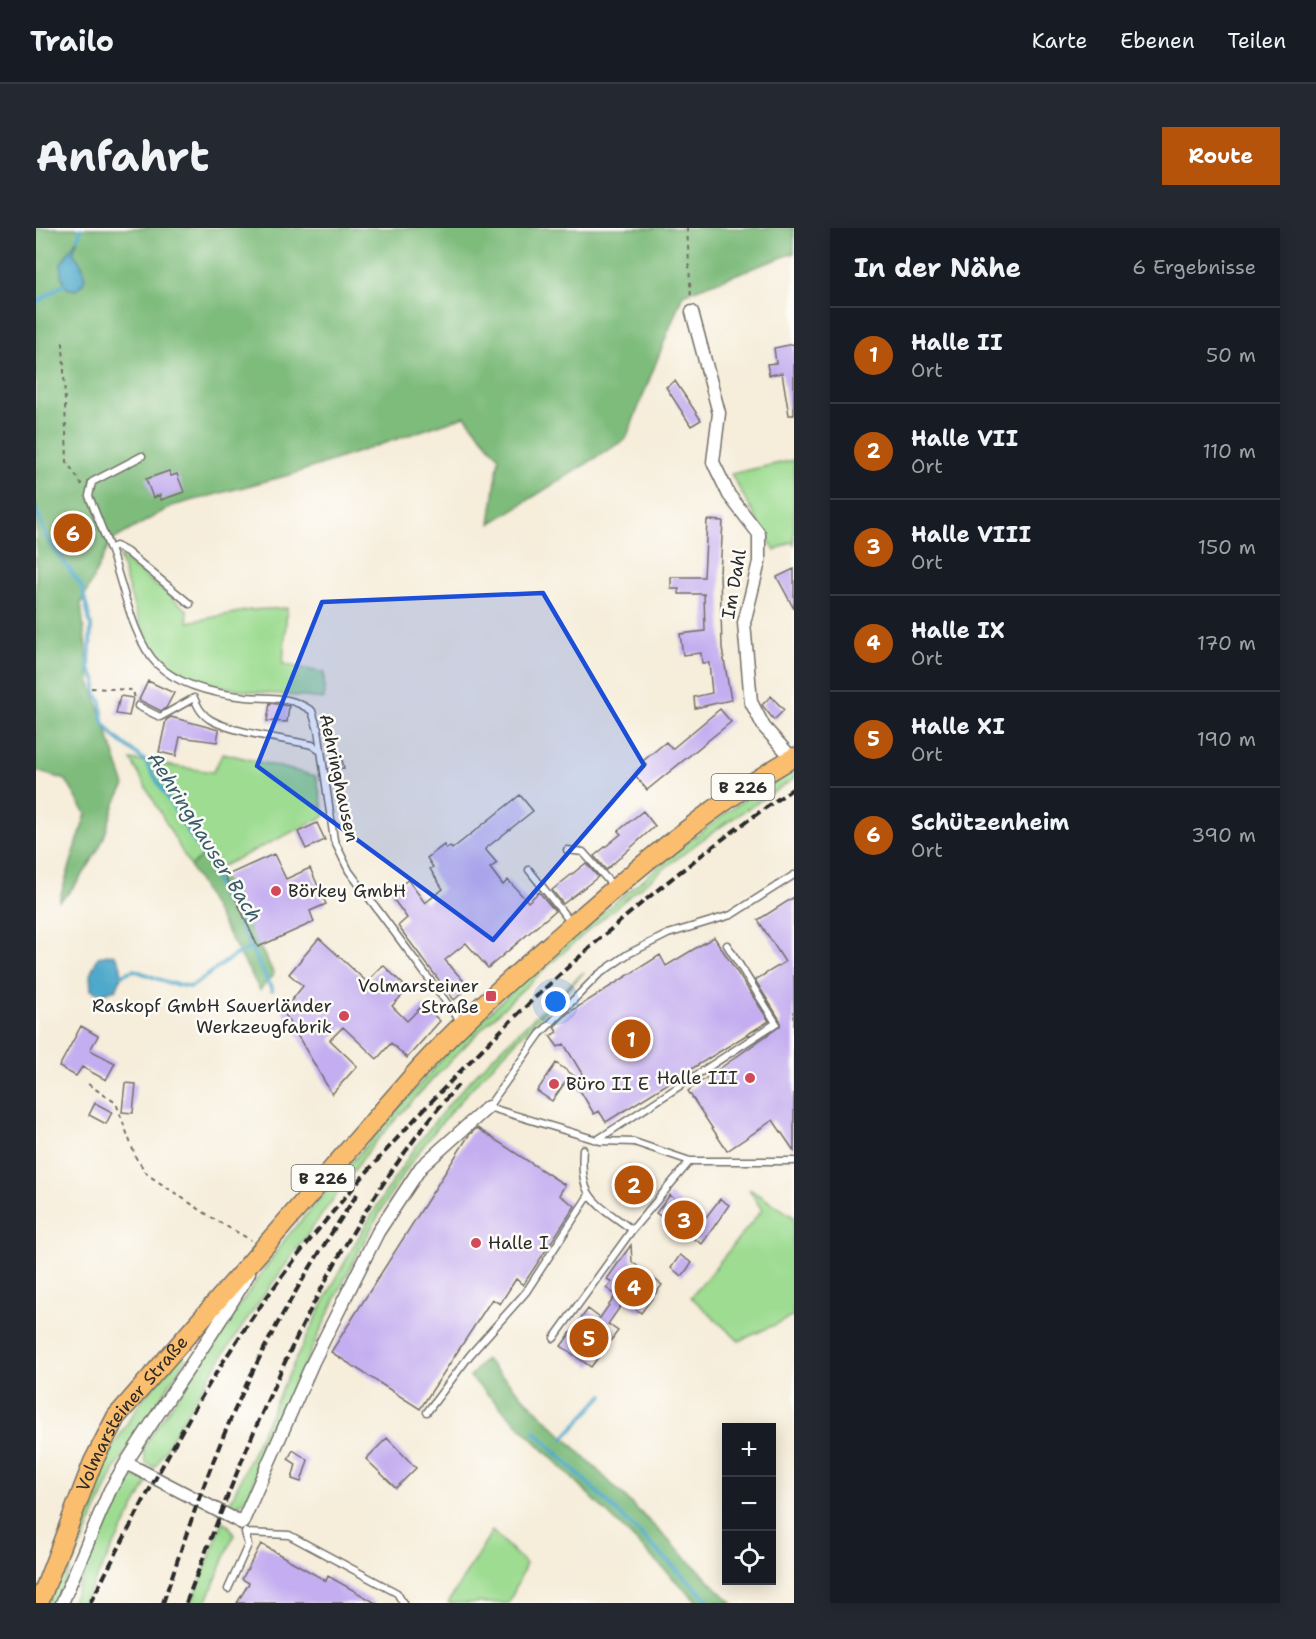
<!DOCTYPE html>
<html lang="de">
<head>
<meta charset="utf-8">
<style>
	:root { --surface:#171b24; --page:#242831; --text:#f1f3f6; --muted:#9ea1a6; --line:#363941; --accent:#b45309 }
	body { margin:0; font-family:"Shantell Sans",sans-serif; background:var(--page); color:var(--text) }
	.controls { position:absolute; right:18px; bottom:18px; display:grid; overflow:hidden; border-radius:0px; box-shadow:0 3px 15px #0003 }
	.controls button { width:54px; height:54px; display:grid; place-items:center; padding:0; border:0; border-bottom:2px solid var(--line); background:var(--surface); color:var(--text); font:30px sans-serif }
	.you { position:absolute; left:520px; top:774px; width:21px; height:21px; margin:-15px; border:4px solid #fff; border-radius:50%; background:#1a73e8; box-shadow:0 0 0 9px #1a73e833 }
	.badge { display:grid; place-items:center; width:39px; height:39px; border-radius:50%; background:var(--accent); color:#fff; font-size:20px; font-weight:700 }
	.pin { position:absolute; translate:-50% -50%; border:3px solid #fff; box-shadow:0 2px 6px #0006 }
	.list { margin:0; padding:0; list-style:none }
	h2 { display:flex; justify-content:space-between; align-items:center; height:78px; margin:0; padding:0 24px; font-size:26px }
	h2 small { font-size:20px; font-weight:400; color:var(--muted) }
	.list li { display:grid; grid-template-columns:39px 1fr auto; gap:18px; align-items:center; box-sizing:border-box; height:96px; padding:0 24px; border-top:2px solid var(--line) }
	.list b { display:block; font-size:22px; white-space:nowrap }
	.list p { margin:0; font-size:20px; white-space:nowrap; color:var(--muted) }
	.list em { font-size:20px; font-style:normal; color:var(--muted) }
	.icon { flex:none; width:33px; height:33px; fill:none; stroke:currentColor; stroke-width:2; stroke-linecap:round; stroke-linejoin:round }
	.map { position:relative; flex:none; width:758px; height:1375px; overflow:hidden; border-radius:0px }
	header { display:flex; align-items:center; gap:36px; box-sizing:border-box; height:84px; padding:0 30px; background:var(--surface); border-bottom:2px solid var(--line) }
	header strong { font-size:28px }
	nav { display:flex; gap:33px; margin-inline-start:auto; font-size:21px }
	.intro { display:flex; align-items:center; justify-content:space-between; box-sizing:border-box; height:144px; padding:0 36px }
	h1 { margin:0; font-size:42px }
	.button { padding:15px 27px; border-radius:0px; background:var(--accent); color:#fff; font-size:21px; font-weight:700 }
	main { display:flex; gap:36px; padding:0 36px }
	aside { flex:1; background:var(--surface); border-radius:0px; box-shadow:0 3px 15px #0003 }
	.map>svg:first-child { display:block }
	.green { fill:#9ddc91; stroke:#64845e; stroke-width:1.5 }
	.forest { fill:#7ebc7b; stroke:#547453; stroke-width:1.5 }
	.water { fill:#4ea8cb; stroke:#3c6a7b; stroke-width:1.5 }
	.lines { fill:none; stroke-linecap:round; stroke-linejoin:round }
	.stream { stroke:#4ea8cb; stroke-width:4 }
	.building { fill:#c4adf0 }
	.lane-casing { stroke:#726f68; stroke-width:9 }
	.street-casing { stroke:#726f68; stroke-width:15 }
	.primary-casing { stroke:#726f68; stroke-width:21 }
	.path { stroke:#726f68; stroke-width:2; stroke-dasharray:4.5 4.5; stroke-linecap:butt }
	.lane { stroke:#fff; stroke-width:6 }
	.street { stroke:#fff; stroke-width:12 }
	.primary { stroke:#fbbe6e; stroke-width:18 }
	.rail { stroke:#2b2b2b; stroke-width:4; stroke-dasharray:9 4.5; stroke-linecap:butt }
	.marked { fill:#1d4ed8; fill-opacity:0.2; stroke:#1d4ed8; stroke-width:4.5; stroke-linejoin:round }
	.poi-dot { fill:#d1495b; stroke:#fdfcf7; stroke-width:2 }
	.labels { text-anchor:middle; stroke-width:5; stroke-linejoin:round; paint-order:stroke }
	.shield { fill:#fdfcf7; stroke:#6a6a68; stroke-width:1.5 }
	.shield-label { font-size:16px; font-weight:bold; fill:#2b2b2b }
	.street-label { font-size:18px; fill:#2b2b2b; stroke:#fdfcf7 }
	.poi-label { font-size:18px; fill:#2b2b2b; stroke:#fdfcf7; text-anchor:start }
	.water-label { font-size:20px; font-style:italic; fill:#395d6b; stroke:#fdfcf7 }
</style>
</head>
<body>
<header>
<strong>Trailo</strong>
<nav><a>Karte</a><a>Ebenen</a><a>Teilen</a></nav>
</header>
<div class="intro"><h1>Anfahrt</h1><a class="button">Route</a></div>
<main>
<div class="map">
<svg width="758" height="1375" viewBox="0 0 758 1375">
	<rect width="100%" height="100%" fill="#fdfcf7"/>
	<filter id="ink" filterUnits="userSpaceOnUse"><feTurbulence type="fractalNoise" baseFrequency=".0167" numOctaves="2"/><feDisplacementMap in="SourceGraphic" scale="12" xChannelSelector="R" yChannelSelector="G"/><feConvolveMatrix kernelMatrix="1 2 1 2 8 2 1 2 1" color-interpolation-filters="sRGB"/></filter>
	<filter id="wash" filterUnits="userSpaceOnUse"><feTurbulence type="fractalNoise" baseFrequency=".008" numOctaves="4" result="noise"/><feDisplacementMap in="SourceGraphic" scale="24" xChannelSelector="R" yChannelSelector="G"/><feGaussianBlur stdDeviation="1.35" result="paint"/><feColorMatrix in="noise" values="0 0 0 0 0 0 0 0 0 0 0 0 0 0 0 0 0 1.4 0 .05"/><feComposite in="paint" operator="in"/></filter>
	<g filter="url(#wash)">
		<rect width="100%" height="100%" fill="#f6edda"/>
		<!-- green -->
		<path class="green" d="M 758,232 L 758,317 L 755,314 L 739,323 L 695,246 Z
			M 83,328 L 151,382 L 152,394 L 214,382 L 251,380 L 247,436 L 288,445 L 288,471 C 238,464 150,466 118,423 C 101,400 92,356 83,328 Z
			M 187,525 L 280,548 L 289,588 L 182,640 L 171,625 L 154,638 L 95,532 L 177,544 Z
			M 758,542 L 758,551 C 723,573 688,595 655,620 C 542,705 437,803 344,909 C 326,929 312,952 295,974 C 231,1062 171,1144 119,1240 L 110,1235 L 107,1219 L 249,1011 L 410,826 L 501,739 L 652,614 L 713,568 Z
			M 548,744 C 493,801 435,855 387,918 C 325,1002 284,1107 239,1201 C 216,1218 227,1280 192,1279 C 249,1154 302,1029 381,917 C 428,852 489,797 548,744 Z
			M 713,961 L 758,989 L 758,1088 L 703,1113 L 655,1069 L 726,982 Z
			M 145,1127 L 150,1131 L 79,1241 L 19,1375 L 12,1375 L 68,1233 L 105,1173 Z
			M 98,1249 L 112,1254 L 47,1375 L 35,1375 L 85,1259 L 90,1252 Z
			M 187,1293 L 194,1299 L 198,1307 L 170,1375 L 156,1375 Z
			M 456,1303 L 490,1336 L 473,1375 L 412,1375 Z"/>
		<!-- forest -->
		<path class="forest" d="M 0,0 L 758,0 L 758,25 L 647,66 L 590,211 L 454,296 L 463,229 L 429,188 L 257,246 L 136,278 L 75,313 L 45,376 L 54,454 L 89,558 C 77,573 75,591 68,609 C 61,627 38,663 23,673 L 50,586 L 30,552 L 0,543 Z
			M 171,625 L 182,640 L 238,746 L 224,762 L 154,638 Z
			M 449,1131 L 696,1375 L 662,1375 L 434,1149 Z"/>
		<!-- water -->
		<path class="water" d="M 42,10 L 37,25 C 47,36 57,52 39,62 L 31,60 L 25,47 L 25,35 Z
			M 78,726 C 88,737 87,749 80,761 L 64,766 L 55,762 L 54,747 L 62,729 Z"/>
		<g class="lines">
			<!-- stream -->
			<path class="stream" d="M 42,10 L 45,0
				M 0,75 L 28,56
				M 0,281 L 11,310 L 46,359 L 55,398 L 53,441 L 60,453 L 60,466 L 65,473 L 67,494 L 78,508 L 109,533 L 176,642 L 187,671 L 202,687 L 205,700 L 236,762
				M 85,747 L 98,742 L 133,755 L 155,759 L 199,727 L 217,719
				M 498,1203 L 675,1375
				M 528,1210 L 567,1167"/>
		</g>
		<g id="blocks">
			<!-- building -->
			<path class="building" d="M 758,116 L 758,187 L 753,187 L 746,145 L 733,147 L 731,136 L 740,135 L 738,120 Z
				M 639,153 L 665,192 L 655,198 L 630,159 Z
				M 133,243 L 135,248 L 141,246 L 148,264 L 125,272 L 124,267 L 117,270 L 110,251 Z
				M 671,292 L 687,293 L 684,345 L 686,420 L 695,472 L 659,480 L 658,469 L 676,465 L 673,435 L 666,435 L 665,425 L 647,427 L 644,406 L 669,403 L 668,366 L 643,366 L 643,361 L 635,361 L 635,349 L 668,349 Z
				M 50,293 L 56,312 L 44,316 L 41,307 L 22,313 L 19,303 Z
				M 758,341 L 758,381 L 741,349 Z
				M 112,453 L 138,465 L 130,480 L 125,483 L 103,472 Z
				M 84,468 L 97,470 L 93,488 L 80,486 Z
				M 735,468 L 748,482 L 738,492 L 726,477 Z
				M 234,475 L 253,478 L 251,494 L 231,493 Z
				M 684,481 L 695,494 L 611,562 L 599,547 L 611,537 L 607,533 L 630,514 L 636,521 Z
				M 135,489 L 183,502 L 181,514 L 144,509 L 140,528 L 123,524 L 130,492 Z
				M 305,527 L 308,540 L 297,541 L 296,528 Z
				M 484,567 L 497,583 L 449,621 L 461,635 L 454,640 L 467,657 L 472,652 L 492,674 L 503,664 L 519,683 L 452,740 L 430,715 L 409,732 L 433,759 L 418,772 L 362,698 L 371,690 L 353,665 L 372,652 L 389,675 L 407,661 L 394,641 L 397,639 L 391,630 L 408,617 L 410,621 L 414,618 L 416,621 Z
				M 607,583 L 619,598 L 570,642 L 558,628 L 585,606 L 582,603 Z
				M 281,595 L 289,612 L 270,621 L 262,604 Z
				M 238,626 L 250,651 L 274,640 L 290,676 L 274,683 L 278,694 L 222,719 L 189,648 Z
				M 550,635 L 562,649 L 527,676 L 516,662 Z
				M 758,669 L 758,923 L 737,892 L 691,923 L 652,863 L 744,798 L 744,792 L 719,752 L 749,734 L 722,692 Z
				M 678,709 L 733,793 L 570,894 L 563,883 L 558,886 L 545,864 L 530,853 L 516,873 L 501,863 L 520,835 L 554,859 L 528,816 L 522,819 L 514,808 L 521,804 L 518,799 L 532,785 L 624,727 L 630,738 Z
				M 283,710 L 331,754 L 347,737 L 372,761 L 356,778 L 371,793 L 387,777 L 404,793 L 371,830 L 355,815 L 341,831 L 307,799 L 294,812 L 321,838 L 296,866 L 247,783 L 267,758 L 253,746 Z
				M 45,798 L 62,808 L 54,822 L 79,835 L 70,852 L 46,839 L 40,848 L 23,839 Z
				M 89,855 L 100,856 L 97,885 L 86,884 Z
				M 59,875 L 76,884 L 70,896 L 53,887 Z
				M 441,900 L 529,957 L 523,967 L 539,978 L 487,1057 L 480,1051 L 464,1076 L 456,1071 L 384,1181 L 295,1124 L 433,907 Z
				M 595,939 L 616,955 L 601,976 L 579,961 Z
				M 634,967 L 667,993 L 684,971 L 693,977 L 666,1016 L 620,985 Z
				M 595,1017 L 596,1034 L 626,1057 L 605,1085 L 588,1073 L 572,1096 L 582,1103 L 555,1139 L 525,1118 L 552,1081 L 564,1090 L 580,1067 L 570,1060 L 576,1054 L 571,1051 Z
				M 644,1027 L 656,1035 L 646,1048 L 635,1040 Z
				M 351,1210 L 380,1240 L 360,1260 L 330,1231 Z
				M 257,1222 L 272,1232 L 265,1254 L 256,1251 L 260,1236 L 252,1231 Z
				M 225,1316 L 290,1353 L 292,1348 L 340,1375 L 201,1375 L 213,1355 L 206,1351 Z"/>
		</g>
	</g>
	<g filter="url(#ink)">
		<use href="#blocks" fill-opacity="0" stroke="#726f68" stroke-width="1.5"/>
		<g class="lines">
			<!-- lane casing -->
			<g class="lane-casing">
				<path id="lane" d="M 74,321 L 53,268 L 56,254 L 106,228
					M 154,376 L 91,324 L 80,318 L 74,321 C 86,352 97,413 121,436 C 143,458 180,466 210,469 C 238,471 252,467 276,483 L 282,502 L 298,612 L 313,643 L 425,794
					M 102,478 L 124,489 L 158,470 C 162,479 166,487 175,492 C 198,505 249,511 276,517 L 283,522
					M 531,622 L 547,624 L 578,659
					M 493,642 L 536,696
					M 758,647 L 695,687 L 632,706 L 592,726 L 562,747 L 504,806 L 452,879 L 564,913 L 598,914 L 654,933 L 758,933
					M 561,912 L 740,795 L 691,717
					M 547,921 C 543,973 559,973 596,1002
					M 518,1110 L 596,1002 L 654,933
					M 391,1184 L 434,1127 L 490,1064 L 553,967
					M 210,1305 L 253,1307 L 361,1365 L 367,1375
					M 192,1361 L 212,1317 L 209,1304"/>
			</g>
			<!-- street casing -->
			<g class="street-casing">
				<path id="street" d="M 656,84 L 683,185 L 677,234 L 693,267 L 723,306 L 723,334 L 708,395 L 715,474 L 728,499 L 756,530
					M 90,1235 C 130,1171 176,1110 213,1045
					M 26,1375 L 74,1262 L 90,1235 L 206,1295 L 277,1134 L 342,1004 L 385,939 L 452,879"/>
			</g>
			<!-- primary casing -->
			<g class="primary-casing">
				<g id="primary">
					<path id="s1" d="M 3,1375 L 57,1234 L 80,1189 L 383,841 C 430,789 483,744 536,697 C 606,636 677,576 758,529"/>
				</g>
			</g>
			<!-- path -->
			<path class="path" d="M 651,0 L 655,72
				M 27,114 L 31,234 L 46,257
				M 55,460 L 97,462 L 99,471
				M 52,856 L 80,875 L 100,930 L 112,947 L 181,993 L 215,1012"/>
			<!-- lane -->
			<use href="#lane" class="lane"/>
			<!-- street -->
			<use href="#street" class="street"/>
			<!-- primary -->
			<use href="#primary" class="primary"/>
			<!-- rail -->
			<path class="rail" d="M 54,1375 C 100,1288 144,1199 198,1117 C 260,1022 335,936 413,855 C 519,745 632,646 758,560
				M 127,1375 C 151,1304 174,1234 206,1166 C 238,1096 279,1029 322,965
				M 150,1375 C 219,1194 293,1005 422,857"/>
		</g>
	</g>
	<!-- marked area -->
	<path class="marked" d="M 507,365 L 608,537 L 457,712 L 221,538 L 286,374 Z"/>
	<!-- markers -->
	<g class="poi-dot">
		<circle cx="240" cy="663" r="6"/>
		<rect x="449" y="762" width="12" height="12" rx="3"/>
		<circle cx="308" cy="788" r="6"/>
		<circle cx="714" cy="850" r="6"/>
		<circle cx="518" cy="856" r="6"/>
		<circle cx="440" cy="1015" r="6"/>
	</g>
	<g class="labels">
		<!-- shield labels -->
		<g class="shield">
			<rect x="675.5" y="546" width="63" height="26" rx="4.5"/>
			<rect x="255.5" y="937" width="63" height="26" rx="4.5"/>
		</g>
		<g class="shield-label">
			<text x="707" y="565">B 226</text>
			<text x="287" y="956">B 226</text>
		</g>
		<!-- street labels -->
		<g class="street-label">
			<text transform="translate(698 356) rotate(-80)" y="6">Im Dahl</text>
			<text transform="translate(303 550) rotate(78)" y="6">Aehringhausen</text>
			<text dy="6" stroke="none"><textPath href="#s1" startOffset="213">Volmarsteiner Straße</textPath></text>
		</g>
		<!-- poi labels -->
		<g class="poi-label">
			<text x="252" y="669">Börkey GmbH</text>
			<text x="443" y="764" text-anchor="end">Volmarsteiner<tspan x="443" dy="21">Straße</tspan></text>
			<text x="296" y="784" text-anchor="end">Raskopf GmbH Sauerländer<tspan x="296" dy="21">Werkzeugfabrik</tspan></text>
			<text x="702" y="856" text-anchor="end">Halle III</text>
			<text x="530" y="862">Büro II E</text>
			<text x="452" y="1021">Halle I</text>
		</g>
		<!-- water labels -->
		<g class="water-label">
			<text transform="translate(169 609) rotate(58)" y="7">Aehringhauser Bach</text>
		</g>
	</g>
</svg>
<div class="controls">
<button>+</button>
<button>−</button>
<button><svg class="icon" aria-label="locate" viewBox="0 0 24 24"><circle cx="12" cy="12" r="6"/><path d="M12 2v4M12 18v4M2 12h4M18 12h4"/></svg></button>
</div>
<div class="you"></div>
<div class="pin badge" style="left:595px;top:811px">1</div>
<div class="pin badge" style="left:598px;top:957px">2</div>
<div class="pin badge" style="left:648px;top:992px">3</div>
<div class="pin badge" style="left:598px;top:1059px">4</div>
<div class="pin badge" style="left:553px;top:1110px">5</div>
<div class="pin badge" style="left:37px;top:305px">6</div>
</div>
<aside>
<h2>In der Nähe<small>6 Ergebnisse</small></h2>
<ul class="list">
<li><span class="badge">1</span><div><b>Halle II</b><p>Ort</p></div><em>50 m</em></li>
<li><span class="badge">2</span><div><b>Halle VII</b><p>Ort</p></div><em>110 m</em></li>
<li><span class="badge">3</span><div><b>Halle VIII</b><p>Ort</p></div><em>150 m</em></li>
<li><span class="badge">4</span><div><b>Halle IX</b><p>Ort</p></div><em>170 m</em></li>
<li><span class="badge">5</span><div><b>Halle XI</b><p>Ort</p></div><em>190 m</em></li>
<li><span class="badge">6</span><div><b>Schützenheim</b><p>Ort</p></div><em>390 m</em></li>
</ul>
</aside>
</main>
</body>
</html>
